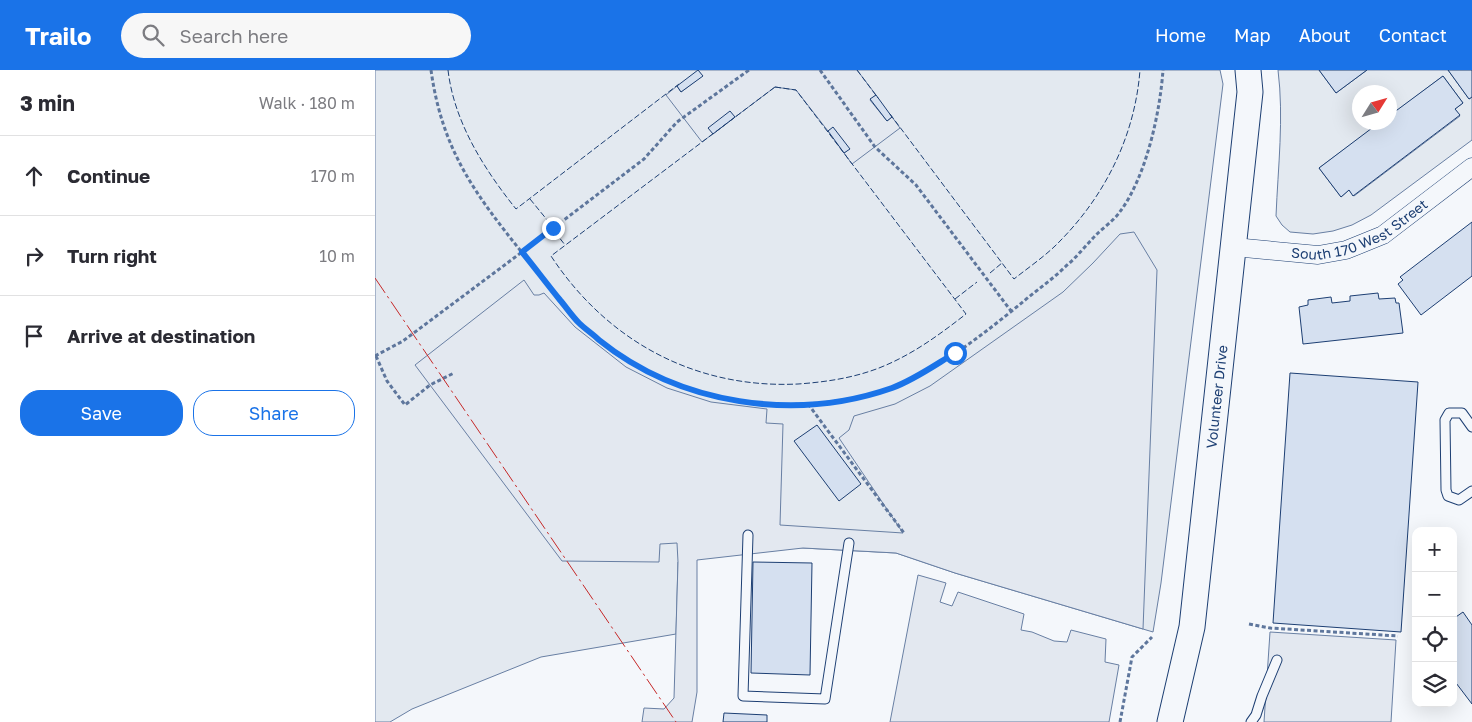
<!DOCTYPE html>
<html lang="en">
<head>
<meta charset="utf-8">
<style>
	:root { --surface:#fff; --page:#f7f7f7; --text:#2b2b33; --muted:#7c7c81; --line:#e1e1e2; --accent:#1a73e8 }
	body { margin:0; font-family:"Golos Text",sans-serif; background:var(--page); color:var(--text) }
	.controls { position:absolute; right:15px; bottom:15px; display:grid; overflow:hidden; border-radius:10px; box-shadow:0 5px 20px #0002 }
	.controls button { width:45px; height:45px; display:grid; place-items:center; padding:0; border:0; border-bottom:1px solid var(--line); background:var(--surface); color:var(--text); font:25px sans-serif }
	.compass { position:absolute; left:977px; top:15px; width:45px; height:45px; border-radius:50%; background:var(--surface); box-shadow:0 5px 20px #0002; rotate:53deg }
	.stop { position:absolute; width:15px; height:15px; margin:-11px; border:4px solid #1a73e8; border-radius:50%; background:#fff }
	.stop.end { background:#1a73e8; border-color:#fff; box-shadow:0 1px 5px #0008 }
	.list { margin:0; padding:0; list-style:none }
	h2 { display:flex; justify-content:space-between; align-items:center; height:65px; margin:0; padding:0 20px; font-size:21px }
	h2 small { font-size:16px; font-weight:400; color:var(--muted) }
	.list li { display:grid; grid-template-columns:32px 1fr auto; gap:15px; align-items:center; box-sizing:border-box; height:80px; padding:0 20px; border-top:1px solid var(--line) }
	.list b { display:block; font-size:19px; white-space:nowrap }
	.list em { font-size:16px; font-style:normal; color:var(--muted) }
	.actions { display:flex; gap:10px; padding:15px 20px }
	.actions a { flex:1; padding:11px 0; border:1px solid var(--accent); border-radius:20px; text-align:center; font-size:18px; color:var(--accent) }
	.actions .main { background:var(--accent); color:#fff }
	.icon { flex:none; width:28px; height:28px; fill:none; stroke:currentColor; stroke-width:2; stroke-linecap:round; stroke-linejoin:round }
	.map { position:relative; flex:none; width:1097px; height:652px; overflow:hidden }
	header { display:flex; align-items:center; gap:30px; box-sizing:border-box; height:70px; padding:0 25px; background:var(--accent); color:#fff }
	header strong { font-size:24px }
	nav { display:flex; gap:28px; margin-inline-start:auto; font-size:18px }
	.search { width:350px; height:45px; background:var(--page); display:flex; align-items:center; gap:12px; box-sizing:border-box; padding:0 18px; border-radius:28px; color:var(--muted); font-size:19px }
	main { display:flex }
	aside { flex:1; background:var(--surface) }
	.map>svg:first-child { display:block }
	.green { fill:#e3e9f0; stroke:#687fa3; fill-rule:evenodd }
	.parking { fill:#e3e8f0; stroke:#687fa3 }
	.building { fill:#d5e0f0; stroke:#1d3f73 }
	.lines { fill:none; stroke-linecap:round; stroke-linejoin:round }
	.lane-casing { stroke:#1d3f73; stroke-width:11 }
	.street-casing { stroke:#1d3f73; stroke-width:19 }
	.secondary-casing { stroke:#1d3f73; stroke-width:27 }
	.path { stroke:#5e769c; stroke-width:3; stroke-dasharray:4 2.5; stroke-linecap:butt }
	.lane { stroke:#f4f7fb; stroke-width:9 }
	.street { stroke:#f4f7fb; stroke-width:18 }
	.secondary { stroke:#f4f7fb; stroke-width:25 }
	.fence { stroke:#1d3f73; stroke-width:1; stroke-dasharray:6 2.5; stroke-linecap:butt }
	.power { stroke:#c62828; stroke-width:1; stroke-dasharray:18 4 2.5 4; stroke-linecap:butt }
	.route { stroke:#1a73e8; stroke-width:6 }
	.labels { text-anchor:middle; stroke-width:4; stroke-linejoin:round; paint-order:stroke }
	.street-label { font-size:14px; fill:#1d3f73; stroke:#f4f7fb }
</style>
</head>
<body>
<header>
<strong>Trailo</strong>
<div class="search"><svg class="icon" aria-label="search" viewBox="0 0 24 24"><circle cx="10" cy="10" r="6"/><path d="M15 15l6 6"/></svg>Search here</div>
<nav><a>Home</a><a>Map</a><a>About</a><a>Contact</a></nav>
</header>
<main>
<aside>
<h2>3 min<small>Walk · 180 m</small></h2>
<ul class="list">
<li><svg class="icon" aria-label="ahead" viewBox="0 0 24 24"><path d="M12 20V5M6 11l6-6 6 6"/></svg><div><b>Continue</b></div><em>170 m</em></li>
<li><svg class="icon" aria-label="right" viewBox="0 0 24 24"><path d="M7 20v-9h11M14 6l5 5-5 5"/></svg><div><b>Turn right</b></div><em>10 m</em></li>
<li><svg class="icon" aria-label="arrive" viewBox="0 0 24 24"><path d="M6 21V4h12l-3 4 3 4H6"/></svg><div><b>Arrive at destination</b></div></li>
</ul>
<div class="actions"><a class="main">Save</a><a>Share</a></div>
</aside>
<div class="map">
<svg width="1097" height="652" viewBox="0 0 1097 652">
	<rect width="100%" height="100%" fill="#f4f7fb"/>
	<!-- green -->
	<path class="green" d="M 0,0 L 845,0 L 848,14 L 786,513 L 778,562 L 580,503 L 521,483 L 335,473 L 303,492 L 301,564 L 166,587 L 37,639 L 15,652 L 0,652 Z
		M 903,0 L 944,0 L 961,23 L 992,0 L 1073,0 L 1094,29 L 1097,27 L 1097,70 L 996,145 L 977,155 L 958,161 L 938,164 L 915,162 L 907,155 L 901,146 C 903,97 909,48 903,0 ZM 1068,6 L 1088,33 L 1080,39 L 1085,46 L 979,126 L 974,120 L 966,127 L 944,98 L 1005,53 L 984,52 L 984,22 L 1014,22 L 1015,46 Z"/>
	<!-- parking -->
	<path class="parking" d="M 323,0 L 482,0 L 501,25 L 495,30 L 512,51 L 517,47 L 525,58 L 477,94 L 469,83 L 474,79 L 458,58 L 453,61 L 421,20 L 400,17 L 327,72 L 291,25 L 302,16 L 306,22 L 327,6 Z
		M 759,162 L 782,200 L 768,559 L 580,503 L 521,483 L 428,478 L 322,490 L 322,622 L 317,652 L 267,652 L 269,638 L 289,639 L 299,628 L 303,492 L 302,473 L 285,474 L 284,492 L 187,491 L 40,295 L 149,210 L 159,225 L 164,225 L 169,223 L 200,257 L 251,297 L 292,318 L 336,332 L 392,339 L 391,353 L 408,354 L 405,455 L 528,463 L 464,368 L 474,360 L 479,346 L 520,334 L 555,316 L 688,222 L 718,193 L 745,164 Z
		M 543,505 L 571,513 L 565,532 L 577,536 L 583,522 L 649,544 L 646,560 L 657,562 L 679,571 L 692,572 L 696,560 L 731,569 L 730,592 L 744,595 L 734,652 L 515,652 Z
		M 895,562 L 1021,570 L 1016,652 L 889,652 Z"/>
	<!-- building -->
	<path class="building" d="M 323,0 L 328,6 L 306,22 L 302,16 Z
		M 944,0 L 992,0 L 961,23 Z
		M 1073,0 L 1097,0 L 1097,27 L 1094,29 Z
		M 1068,6 L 1088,33 L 1080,39 L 1085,45 L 978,126 L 974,120 L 966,127 L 944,98 L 1005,52 L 1014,52 L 1014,46 Z
		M 501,25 L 517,47 L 512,51 L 495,29 Z
		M 355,41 L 360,47 L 338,64 L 333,58 Z
		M 458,57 L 475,79 L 469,83 L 453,61 Z
		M 1097,152 L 1097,206 L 1046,245 L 1023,214 L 1028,210 L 1025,207 Z
		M 1003,223 L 1004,229 L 1020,228 L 1021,233 L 1024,233 L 1028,263 L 928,274 L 924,237 L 933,235 L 933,230 L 956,227 L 957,233 L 975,231 L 975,226 Z
		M 915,303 L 1043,312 L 1026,562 L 898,553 Z
		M 442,355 L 486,414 L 464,431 L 419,371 Z
		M 378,492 L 437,493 L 435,605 L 376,603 Z
		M 1088,542 L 1097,555 L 1097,634 L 1078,609 L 1078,549 Z
		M 349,643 L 392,645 L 392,652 L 348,652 Z"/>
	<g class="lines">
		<!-- lane casing -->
		<g class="lane-casing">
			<path id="lane" d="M 1097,357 L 1087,343 L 1074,343 L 1070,350 L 1071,420 L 1073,426 L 1084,430 L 1097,421
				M 373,465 L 368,626 L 450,629 L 474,473
				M 876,652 L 881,645 L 887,626 L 902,590"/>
		</g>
		<!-- street casing -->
		<g class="street-casing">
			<g id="street">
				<path id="s1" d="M 859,177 L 943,185 L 971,180 L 1008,165 L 1097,97"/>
			</g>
		</g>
		<!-- secondary casing -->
		<g class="secondary-casing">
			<g id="secondary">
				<path id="s2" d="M 795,652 L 817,557 L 875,22 L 873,0"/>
			</g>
		</g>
		<!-- path -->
		<path class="path" d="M 56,0 C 67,80 100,124 149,185 C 167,207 183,231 203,252 C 209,258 217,264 224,269 C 292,325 375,343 462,331 C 481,328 501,324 519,317 C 567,297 610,263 649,231 C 663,219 678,209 691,196 C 702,187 711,175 721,165 C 728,158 738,151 744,143 C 771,108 785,43 788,0
			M 445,0 L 500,77 L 541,115 L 636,241
			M 0,286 L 28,271 L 147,182 L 269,89 L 302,52 L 374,0
			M 1,286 L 12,311 L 30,335 L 55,315 L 79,303
			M 433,334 L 529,463
			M 874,554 L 895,558 L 1023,566
			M 745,652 L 757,587 L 777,567"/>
		<!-- lane -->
		<use href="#lane" class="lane"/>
		<!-- street -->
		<use href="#street" class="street"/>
		<!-- secondary -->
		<use href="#secondary" class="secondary"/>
		<!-- fence -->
		<path class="fence" d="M 73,0 C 79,52 109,99 141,139 L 304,14
			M 482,0 L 503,28
			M 400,17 L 421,20 L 591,244 C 564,265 537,285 504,298 C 478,308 451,312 423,314 C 320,319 232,271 176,186 Z
			M 515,44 L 639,209 C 654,197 672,185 686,170 C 731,124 760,65 765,0
			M 155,129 L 173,151
			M 180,162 L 190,175
			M 615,203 L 627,193
			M 580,229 L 602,212"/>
		<!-- power -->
		<path class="power" d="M 0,208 L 301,652"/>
	</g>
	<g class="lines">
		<!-- route -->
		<path class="route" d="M 178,158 L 147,182 C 160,198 172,214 185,230 C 191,237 197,246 204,253 C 210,259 218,264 224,270 C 305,335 420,352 517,318 C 539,310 560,295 580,283"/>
	</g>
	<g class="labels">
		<!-- street labels -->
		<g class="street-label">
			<text dy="5" stroke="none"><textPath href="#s1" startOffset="132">South 170 West Street</textPath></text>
			<text dy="5" stroke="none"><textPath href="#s2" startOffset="329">Volunteer Drive</textPath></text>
		</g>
	</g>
</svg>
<div class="controls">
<button>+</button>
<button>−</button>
<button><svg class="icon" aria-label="locate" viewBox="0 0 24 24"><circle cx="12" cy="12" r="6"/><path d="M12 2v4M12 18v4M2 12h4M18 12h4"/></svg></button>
<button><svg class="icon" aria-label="layers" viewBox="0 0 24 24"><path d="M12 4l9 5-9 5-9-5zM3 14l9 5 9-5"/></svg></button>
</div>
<svg class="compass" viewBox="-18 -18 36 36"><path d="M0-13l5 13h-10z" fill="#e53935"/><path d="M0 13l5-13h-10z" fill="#7c7c81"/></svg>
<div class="stop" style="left:580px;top:283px"></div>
<div class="stop end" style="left:178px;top:158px"></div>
</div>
</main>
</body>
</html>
